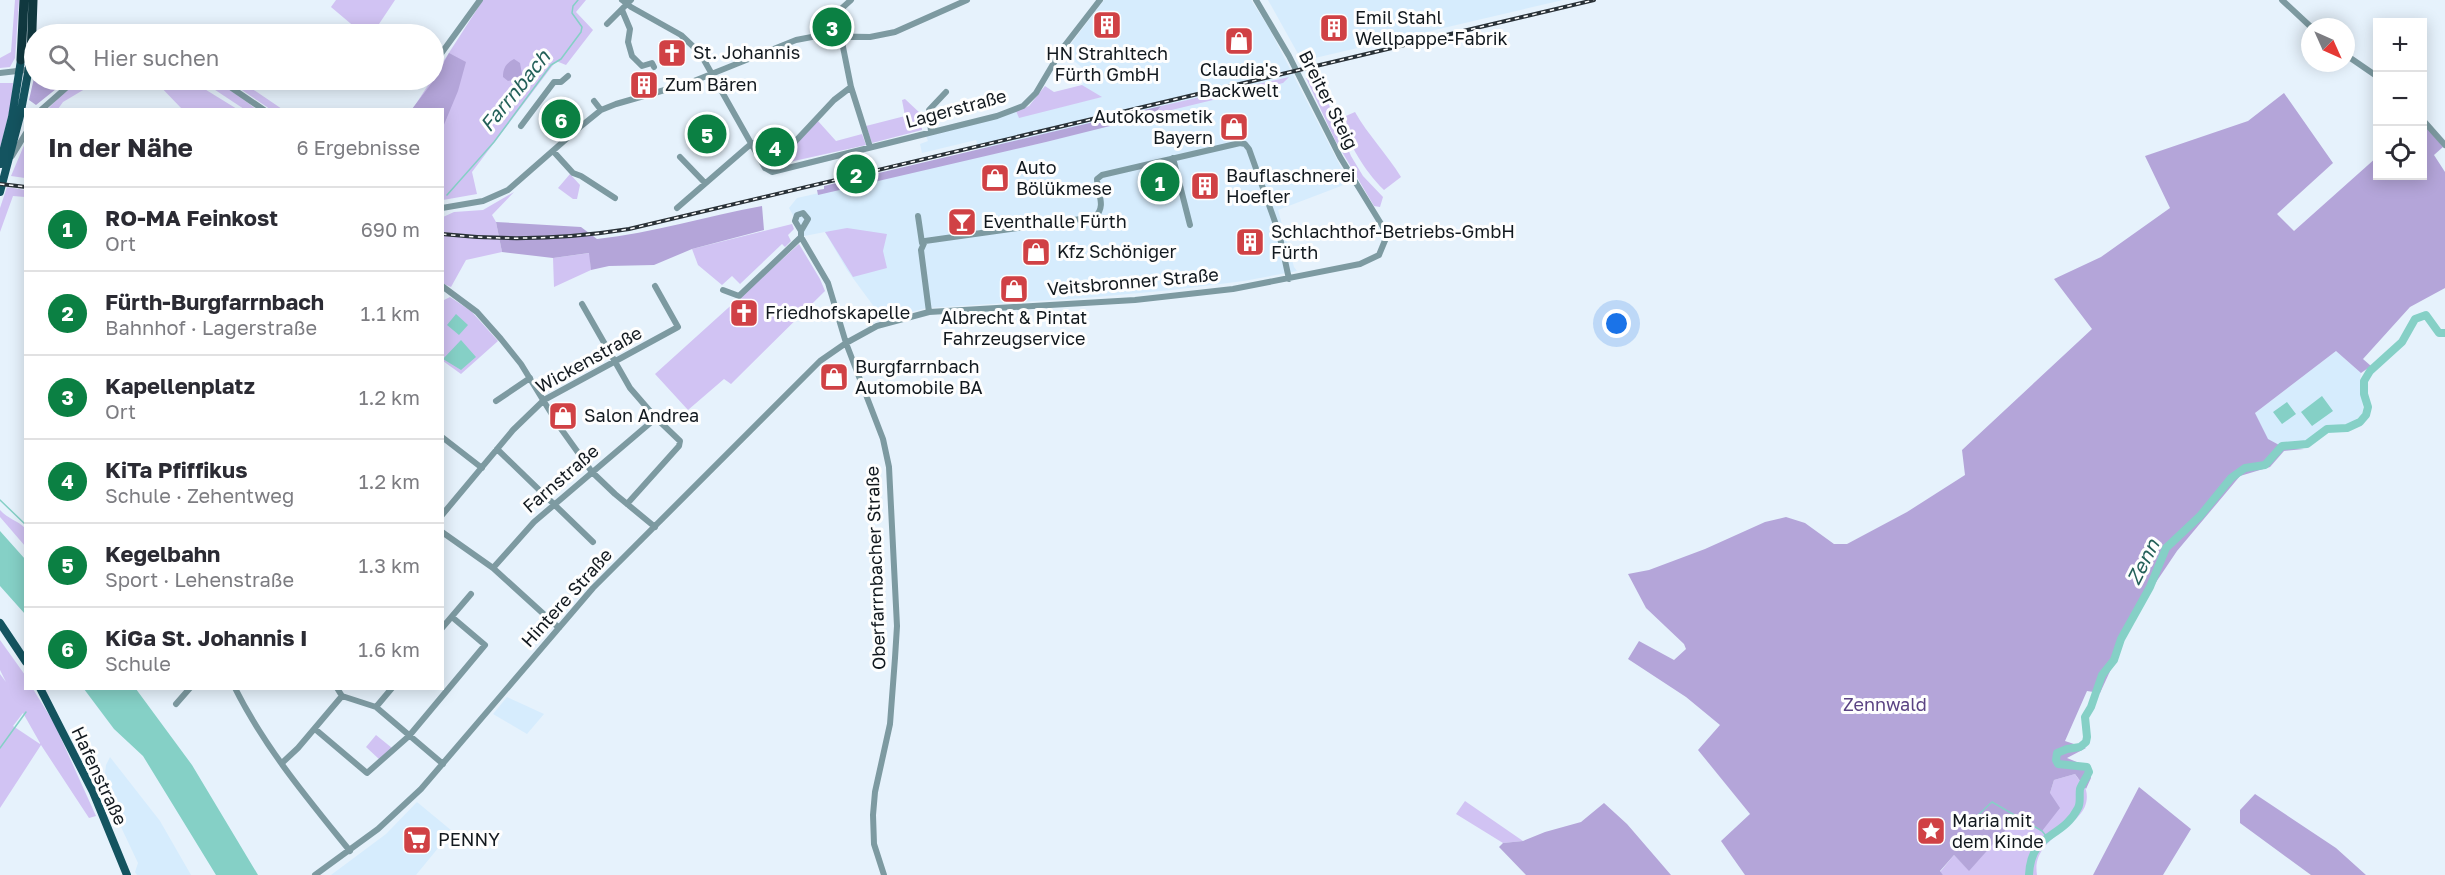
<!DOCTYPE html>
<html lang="de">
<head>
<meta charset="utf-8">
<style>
	:root { --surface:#fff; --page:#f7f7f7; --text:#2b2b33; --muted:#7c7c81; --line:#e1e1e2; --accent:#0b8043 }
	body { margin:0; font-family:"Golos Text",sans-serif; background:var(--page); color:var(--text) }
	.controls { position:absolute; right:18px; top:18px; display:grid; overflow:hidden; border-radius:0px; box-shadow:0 3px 15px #0003 }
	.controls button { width:54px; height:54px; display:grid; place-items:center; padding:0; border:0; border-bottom:2px solid var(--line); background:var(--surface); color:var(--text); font:30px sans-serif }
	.compass { position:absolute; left:2301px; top:18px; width:54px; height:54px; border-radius:50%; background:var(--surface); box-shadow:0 3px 15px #0003; rotate:135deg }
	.you { position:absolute; left:1617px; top:324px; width:21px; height:21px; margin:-15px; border:4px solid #fff; border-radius:50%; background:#1a73e8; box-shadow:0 0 0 9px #1a73e833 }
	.badge { display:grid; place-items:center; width:39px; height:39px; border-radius:50%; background:var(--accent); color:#fff; font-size:20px; font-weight:700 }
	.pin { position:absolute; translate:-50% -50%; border:3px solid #fff; box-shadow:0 2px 6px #0006 }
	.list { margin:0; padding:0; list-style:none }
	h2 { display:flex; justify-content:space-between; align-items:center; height:78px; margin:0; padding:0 24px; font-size:26px }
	h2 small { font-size:20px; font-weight:400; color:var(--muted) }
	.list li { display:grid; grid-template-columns:39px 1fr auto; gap:18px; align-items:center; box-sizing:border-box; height:84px; padding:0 24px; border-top:2px solid var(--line) }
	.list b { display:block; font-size:22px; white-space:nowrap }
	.list p { margin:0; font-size:20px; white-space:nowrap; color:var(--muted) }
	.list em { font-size:20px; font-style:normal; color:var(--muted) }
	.icon { flex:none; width:33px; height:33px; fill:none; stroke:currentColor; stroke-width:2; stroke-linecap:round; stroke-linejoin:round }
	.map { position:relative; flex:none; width:2445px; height:875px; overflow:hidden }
	.search { position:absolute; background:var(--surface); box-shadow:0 3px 15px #0003; left:24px; top:24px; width:420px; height:66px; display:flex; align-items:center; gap:15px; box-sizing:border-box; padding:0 21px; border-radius:33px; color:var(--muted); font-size:22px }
	.panel { position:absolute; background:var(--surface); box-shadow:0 3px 15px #0003; left:24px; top:108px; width:420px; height:582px; border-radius:0px }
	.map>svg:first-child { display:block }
	.built { fill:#d6ecfd }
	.green { fill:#d1c3f3; fill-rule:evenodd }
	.forest { fill:#b4a5d9 }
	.water { fill:#85d0c6 }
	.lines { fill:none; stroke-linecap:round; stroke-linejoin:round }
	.stream { stroke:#85d0c6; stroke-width:1.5 }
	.river { stroke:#85d0c6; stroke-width:8 }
	.minor { stroke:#7d9aa1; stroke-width:6 }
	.major { stroke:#145460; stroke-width:8 }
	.highway { stroke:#10383f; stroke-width:9 }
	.rail-casing { stroke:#293137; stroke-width:4 }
	.rail { stroke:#fefefe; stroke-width:1.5; stroke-dasharray:4.5; stroke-linecap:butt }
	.labels { text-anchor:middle; stroke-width:6; stroke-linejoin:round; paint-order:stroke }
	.poi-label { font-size:18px; fill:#12191f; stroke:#fefefe; text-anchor:start }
	.street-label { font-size:18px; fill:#12191f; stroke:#fefefe }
	.park-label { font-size:18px; fill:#5a4383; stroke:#fefefe }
	.water-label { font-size:20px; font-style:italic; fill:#236059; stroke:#fefefe }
</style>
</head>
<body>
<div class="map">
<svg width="2445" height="875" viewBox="0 0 2445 875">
	<rect width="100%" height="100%" fill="#e6f2fc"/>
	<!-- built -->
	<path class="built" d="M 1104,0 L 1251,0 L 1269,28 L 1349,183 L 1278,210 L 1294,267 L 1297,271 L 1244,281 L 1172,290 L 1085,298 L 927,308 L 883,319 L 847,270 L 825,232 L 804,236 L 789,208 L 797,198 L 1046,142 L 1288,77 L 979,149 L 976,140 L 922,153 L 920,144 L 928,141 L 926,136 L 1016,111 L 1019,117 L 1101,97 L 1082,85 L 1090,74 L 1064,53 Z
		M 1268,0 L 1563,0 L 1302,61 Z
		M 557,100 L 581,118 L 561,138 L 541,119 Z
		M 778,131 L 790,144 L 767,162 L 760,150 L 774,139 L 772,136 Z
		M 2336,351 L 2361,373 L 2360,380 L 2363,408 L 2362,415 L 2349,424 L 2326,426 L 2301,445 L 2281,446 L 2267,439 L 2255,413 Z
		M 507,697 L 544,714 L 527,734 L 493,714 Z
		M 110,757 L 160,821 L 191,875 L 137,875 L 135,872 L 138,863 L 103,789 L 106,765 Z
		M 417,802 L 452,831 L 416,875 L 331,875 L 386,834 Z"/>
	<!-- green -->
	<path class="green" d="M 15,0 L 19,0 L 15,58 L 10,67 L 0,68 L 0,58 L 11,52 Z
		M 336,0 L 395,0 L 377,27 L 369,34 L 363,34 L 331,7 Z
		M 483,0 L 586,0 L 576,12 L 593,30 L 566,65 L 556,61 L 472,172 L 477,194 L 443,200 L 442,110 L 412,110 Z
		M 1289,77 L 1283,83 L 1155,114 L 1161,106 Z
		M 1317,77 L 1351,156 L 1363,176 L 1383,197 L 1380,207 L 1374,206 L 1335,140 L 1306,78 Z
		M 83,80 L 100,80 L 63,102 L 58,109 L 47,110 L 62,94 Z
		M 154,80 L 190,80 L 237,109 L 182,109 Z
		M 200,80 C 220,80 240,97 256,109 L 244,109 Z
		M 227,80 L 239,80 L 282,109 L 270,109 Z
		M 0,83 L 13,83 L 12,100 L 0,149 Z
		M 1082,85 L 1102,97 L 1019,118 L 1016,111 L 1029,106 L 1045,86 L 1054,92 Z
		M 905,99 L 921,114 L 922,130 L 872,143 L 866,126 L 905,116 L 902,100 Z
		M 1355,112 C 1368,135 1387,154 1401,177 L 1384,190 C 1362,168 1352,147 1339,119 Z
		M 818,121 L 836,141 L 862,134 L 866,145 L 776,165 Z
		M 25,143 L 25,178 L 11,176 Z
		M 570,174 L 580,185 L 577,199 L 573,199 L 558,188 Z
		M 7,187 L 25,190 L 25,197 L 13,196 L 0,232 L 0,208 Z
		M 514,192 L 492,215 L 496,222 L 502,252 L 466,260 L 451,287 L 444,284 L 443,217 L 454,212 L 483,210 Z
		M 792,224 L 794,229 L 788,235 L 791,241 L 785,247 L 782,244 L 740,284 L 732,276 L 722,285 L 698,265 L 692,249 Z
		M 847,228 L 887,234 L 883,251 L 887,268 L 853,277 L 825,232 Z
		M 799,244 L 820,279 L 825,291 L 731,384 L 724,379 L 688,410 L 655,374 Z
		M 590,253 L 591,270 L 554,287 L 553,258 Z
		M 450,297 L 471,311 L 498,341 L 461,374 L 443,361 L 443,303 L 444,300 Z
		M 0,510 C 8,519 17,520 25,528 L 25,546 L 0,517 Z
		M 0,640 L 25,675 L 26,688 L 33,689 L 54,723 L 96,816 L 89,818 L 41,745 L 0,808 L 0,674 L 6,682 L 0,670 ZM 23,713 L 40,743 L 40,744 L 13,726 Z
		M 376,735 L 392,748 L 380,760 L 366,747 Z
		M 2075,774 C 2078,779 2084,785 2086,790 C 2095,827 2030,833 2037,875 L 1943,875 L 1940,872 L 1954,855 L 1969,870 L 2018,816 L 2050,793 L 2054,780 Z
		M 1465,801 L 1523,841 L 1503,843 L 1456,814 Z"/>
	<!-- forest -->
	<path class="forest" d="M 449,53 L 466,62 L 458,91 L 443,127 L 442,110 L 412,109 L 434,80 Z
		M 514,59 L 520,63 L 522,74 L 517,79 L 508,81 L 503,77 C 503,68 506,63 514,59 Z
		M 34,78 L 34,80 L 66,81 L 36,105 L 29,100 Z
		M 2284,93 L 2333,163 L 2277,214 L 2294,231 L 2377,157 L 2378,176 L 2422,176 L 2423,123 L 2443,147 L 2434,155 L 2445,172 L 2445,288 L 2410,307 L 2363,359 L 2371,366 L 2361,373 L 2336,351 L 2255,413 L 2268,439 L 2281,446 L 2304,449 L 2284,451 L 2270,467 L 2240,476 L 2177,551 L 2140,606 L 2100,693 L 2087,691 L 2065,741 L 2086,748 L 2067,758 L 2089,767 L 2091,778 L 2086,789 L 2075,774 L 2054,780 L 2050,793 L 2060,808 L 2042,831 L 2018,816 L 1969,871 L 1954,855 L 1940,871 L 1943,875 L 1745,875 L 1721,841 L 1750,814 L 1698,750 L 1720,725 L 1686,697 L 1628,659 L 1639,641 L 1674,660 L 1686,649 L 1684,644 L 1646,608 L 1628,574 L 1649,570 L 1705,549 L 1765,522 L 1786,517 L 1805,523 L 1834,544 L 1847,544 L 1907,512 L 1965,475 L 1962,450 L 2092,329 L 2054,279 L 2101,257 L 2170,208 L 2145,156 L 2248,121 Z
		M 1161,106 L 1154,115 L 1046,142 L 818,195 L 817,190 L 824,189 L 824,186 Z
		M 762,206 L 764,230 L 692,249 L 654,265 L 609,266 L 591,270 L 589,253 L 553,258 L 502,252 L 496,222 L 581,227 L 597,239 C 653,233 707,216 762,206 Z
		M 2139,787 L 2191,829 L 2163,875 L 2093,875 Z
		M 2255,794 L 2336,848 L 2366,875 L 2311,875 L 2240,823 L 2240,810 Z
		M 1604,803 L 1627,824 L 1671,875 L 1526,875 L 1499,847 L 1503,843 L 1523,841 L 1545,832 L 1581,822 Z"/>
	<!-- water -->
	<path class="water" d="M 456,314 L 468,325 L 459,335 L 447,325 Z
		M 461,340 L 476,357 L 461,370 L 443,359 Z
		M 2322,396 L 2333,411 L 2312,426 L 2301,412 Z
		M 2287,402 L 2296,414 L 2282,424 L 2273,412 Z
		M 0,531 L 25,559 L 25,614 L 0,586 Z
		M 84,689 L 136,689 L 192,765 L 258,875 L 216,875 L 143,756 L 114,729 Z"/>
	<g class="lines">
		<!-- stream -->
		<path class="stream" d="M 447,195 L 494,142 L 551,65 L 561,59 L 581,32 L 582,27 L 572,13 L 573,6 L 578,0
			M 0,500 L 26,525
			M 0,748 L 26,712
			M 1962,825 L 1975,818 L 1992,802 L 2042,831 L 2047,837"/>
		<!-- river -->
		<path class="river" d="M 2029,875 C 2031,831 2062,840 2078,808 C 2081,803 2079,796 2080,789 C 2082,784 2086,778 2089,772 L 2087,767 L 2058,764 L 2056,760 L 2057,753 L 2067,749 L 2080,747 L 2086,742 L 2087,737 L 2085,717 L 2091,707 L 2102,675 L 2114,660 L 2121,639 L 2150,587 L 2166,548 L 2200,516 L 2231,478 L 2245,468 L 2265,465 L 2282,446 L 2307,444 L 2327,429 L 2347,428 L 2360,422 L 2366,415 L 2368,407 L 2364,394 L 2364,381 L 2370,371 L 2402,342 L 2415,319 L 2426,315 L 2439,333 L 2445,333"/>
		<!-- minor -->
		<path class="minor" d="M 622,0 L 631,7 L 681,35 L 700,53 L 765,168 L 772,172 L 997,116 L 1023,106 L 1036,93 L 1062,49 L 1100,0
			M 2282,0 L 2311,27
			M 622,10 L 630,29 L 628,42 L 632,56 L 642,66 L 652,63 L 654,67
			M 607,24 L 631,0
			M 817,36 L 821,27 L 851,0
			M 841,37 L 851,87 L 870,147
			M 2346,55 L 2378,77
			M 435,62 L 480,0
			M 0,73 L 34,69
			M 220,80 L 264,110
			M 594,101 L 601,110
			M 41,110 L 75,80
			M 2422,119 L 2445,145
			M 521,126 L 554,82 L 561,82 L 568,76
			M 931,132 L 929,110 L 946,92
			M 553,151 L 573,173 L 581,176 L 615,198
			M 12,156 L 26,133
			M 680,157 L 705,183
			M 1173,158 L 1190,225
			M 765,168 L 791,146 L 834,100 L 851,87
			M 442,208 L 483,201 L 508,190 L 580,127 L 601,110 L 616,104 L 689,83 L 796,40 L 817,36 L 870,37 L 895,32 L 967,0
			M 677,208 L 752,143
			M 918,216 L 922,243
			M 801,231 L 808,219 L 803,213 L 797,215 L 795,221 L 801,231 L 801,237 L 828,283 L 846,343 L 883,439 L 889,467 L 897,626 L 895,658 L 890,724 L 875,792 L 873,815 L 874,844 L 884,875
			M 442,286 L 477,312 L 501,339 L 521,364 L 559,426 L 592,472 L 615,494 L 655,527
			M 723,290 L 739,296 L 801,237
			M 582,304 L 630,388 L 656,418 L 680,441 L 679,446 L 627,504
			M 929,312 L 921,250 L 925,241 L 1095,217 C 1107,206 1097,193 1097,179 L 1102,175 L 1240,143 L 1245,144 L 1249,149 L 1279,233 L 1289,279
			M 496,401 L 530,378
			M 442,437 L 482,468
			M 497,449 L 593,542
			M 442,515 L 513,430 L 544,400 L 678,327 L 655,286
			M 442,532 L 493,568 L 559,628
			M 493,568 L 534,522 L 656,418
			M 442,628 L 471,594
			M 235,688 C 265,748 308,799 350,851
			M 337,688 L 342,696 L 376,707 L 443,764
			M 176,704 L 190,688
			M 376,707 L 392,688
			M 315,729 L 367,773 L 409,736 L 485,645 L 452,617
			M 282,763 L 298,748 L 342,696
			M 315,875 L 378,829 L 421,789 L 593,588 L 820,361 L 846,343 L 877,326 L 929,312 L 1135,300 L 1233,289 L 1360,264 L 1379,255 L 1386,238 L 1383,227 L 1340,157 L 1289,56 L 1256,0"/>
		<!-- major -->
		<path class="major" d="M 0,164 L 12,117 L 21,60
			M 0,192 L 20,116 L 31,57
			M 0,623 L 26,662
			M 40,688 L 93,792 L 127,875"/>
		<!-- highway -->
		<path class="highway" d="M 31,57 L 33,0
			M 21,60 L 24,0"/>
		<!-- rail casing -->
		<g class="rail-casing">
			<path id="rail" d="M 0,184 L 26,187
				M 442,234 C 505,241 567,239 629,229 L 1594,0"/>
		</g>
		<!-- rail -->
		<use href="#rail" class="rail"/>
	</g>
	<!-- icons -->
	<defs>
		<g id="building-square" transform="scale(1.5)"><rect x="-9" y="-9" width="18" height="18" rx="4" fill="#d04145" stroke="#fefefe"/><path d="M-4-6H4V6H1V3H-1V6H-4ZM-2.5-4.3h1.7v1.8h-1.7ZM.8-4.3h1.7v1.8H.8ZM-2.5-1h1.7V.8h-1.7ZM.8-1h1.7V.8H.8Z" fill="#fff"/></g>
		<g id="shop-square" transform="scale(1.5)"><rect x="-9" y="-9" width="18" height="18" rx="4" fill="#d04145" stroke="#fefefe"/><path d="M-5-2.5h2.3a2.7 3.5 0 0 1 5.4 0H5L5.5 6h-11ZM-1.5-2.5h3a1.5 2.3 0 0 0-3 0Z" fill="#fff"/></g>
		<g id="church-square" transform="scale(1.5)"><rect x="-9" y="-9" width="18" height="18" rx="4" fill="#d04145" stroke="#fefefe"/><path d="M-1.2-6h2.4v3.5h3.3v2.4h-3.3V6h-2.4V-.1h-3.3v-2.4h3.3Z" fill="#fff"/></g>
		<g id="bar-square" transform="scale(1.5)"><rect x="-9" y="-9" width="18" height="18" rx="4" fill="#d04145" stroke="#fefefe"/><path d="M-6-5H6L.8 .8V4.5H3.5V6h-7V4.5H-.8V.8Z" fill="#fff"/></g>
		<g id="sight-square" transform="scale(1.5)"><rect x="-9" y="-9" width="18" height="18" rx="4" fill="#d04145" stroke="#fefefe"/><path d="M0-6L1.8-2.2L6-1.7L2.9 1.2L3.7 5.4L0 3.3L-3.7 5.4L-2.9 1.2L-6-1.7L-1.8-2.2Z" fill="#fff"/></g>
		<g id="supermarket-square" transform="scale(1.5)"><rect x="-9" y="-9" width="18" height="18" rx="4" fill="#d04145" stroke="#fefefe"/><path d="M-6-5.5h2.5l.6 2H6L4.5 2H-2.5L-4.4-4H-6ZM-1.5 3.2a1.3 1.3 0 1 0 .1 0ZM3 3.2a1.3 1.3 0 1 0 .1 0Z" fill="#fff"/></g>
	</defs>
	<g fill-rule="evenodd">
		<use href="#building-square" x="1107" y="25"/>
		<use href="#building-square" x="1334" y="28"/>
		<use href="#shop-square" x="1239" y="41"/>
		<use href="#church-square" x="672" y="53"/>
		<use href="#building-square" x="644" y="85"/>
		<use href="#shop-square" x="1234" y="127"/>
		<use href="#shop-square" x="995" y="178"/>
		<use href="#building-square" x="1205" y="186"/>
		<use href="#bar-square" x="962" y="222"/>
		<use href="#building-square" x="1250" y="242"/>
		<use href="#shop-square" x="1036" y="252"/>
		<use href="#shop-square" x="1014" y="289"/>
		<use href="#church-square" x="744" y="313"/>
		<use href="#shop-square" x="834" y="377"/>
		<use href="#shop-square" x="563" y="416"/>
		<use href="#sight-square" x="1931" y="831"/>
		<use href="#supermarket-square" x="417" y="840"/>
	</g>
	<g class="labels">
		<!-- poi labels -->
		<g class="poi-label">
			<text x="1355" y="24">Emil Stahl<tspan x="1355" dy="21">Wellpappe-Fabrik</tspan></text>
			<text x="693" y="59">St. Johannis</text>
			<text x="1107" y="60" text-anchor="middle">HN Strahltech<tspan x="1107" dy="21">Fürth GmbH</tspan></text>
			<text x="1239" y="76" text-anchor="middle">Claudia's<tspan x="1239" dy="21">Backwelt</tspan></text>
			<text x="665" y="91">Zum Bären</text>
			<text x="1213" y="123" text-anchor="end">Autokosmetik<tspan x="1213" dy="21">Bayern</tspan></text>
			<text x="1016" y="174">Auto<tspan x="1016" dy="21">Bölükmese</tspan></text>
			<text x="1226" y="182">Bauflaschnerei<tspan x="1226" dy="21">Hoefler</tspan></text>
			<text x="983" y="228">Eventhalle Fürth</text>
			<text x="1271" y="238">Schlachthof-Betriebs-GmbH<tspan x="1271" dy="21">Fürth</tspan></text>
			<text x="1057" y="258">Kfz Schöniger</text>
			<text x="765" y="319">Friedhofskapelle</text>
			<text x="1014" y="324" text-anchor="middle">Albrecht &amp; Pintat<tspan x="1014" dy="21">Fahrzeugservice</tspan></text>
			<text x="855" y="373">Burgfarrnbach<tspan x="855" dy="21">Automobile BA</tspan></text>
			<text x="584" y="422">Salon Andrea</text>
			<text x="1952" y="827">Maria mit<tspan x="1952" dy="21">dem Kinde</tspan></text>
			<text x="438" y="846">PENNY</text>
		</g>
		<!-- street labels -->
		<g class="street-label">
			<text transform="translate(1328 100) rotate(63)" y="6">Breiter Steig</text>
			<text transform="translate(956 109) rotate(-15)" y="6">Lagerstraße</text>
			<text transform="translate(1133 282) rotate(-5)" y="6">Veitsbronner Straße</text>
			<text transform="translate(589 360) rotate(-29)" y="6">Wickenstraße</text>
			<text transform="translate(561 479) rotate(-41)" y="6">Farnstraße</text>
			<text transform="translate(876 568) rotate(-92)" y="6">Oberfarrnbacher Straße</text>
			<text transform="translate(567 598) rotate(-48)" y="6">Hintere Straße</text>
			<text transform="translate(99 776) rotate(65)" y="6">Hafenstraße</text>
		</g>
		<!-- park labels -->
		<g class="park-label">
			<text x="1885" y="711">Zennwald</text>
		</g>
		<!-- water labels -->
		<g class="water-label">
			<text transform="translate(515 91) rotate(-51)" y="7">Farrnbach</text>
			<text transform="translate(2143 562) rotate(-63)" y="7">Zenn</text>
		</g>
	</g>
</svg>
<div class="controls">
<button>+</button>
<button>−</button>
<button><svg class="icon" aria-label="locate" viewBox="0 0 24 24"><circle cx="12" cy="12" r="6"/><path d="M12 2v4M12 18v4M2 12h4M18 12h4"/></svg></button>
</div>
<svg class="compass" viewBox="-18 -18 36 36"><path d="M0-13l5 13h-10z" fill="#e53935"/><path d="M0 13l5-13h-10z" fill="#7c7c81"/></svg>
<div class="you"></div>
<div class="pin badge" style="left:1160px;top:182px">1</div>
<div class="pin badge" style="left:856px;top:174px">2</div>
<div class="pin badge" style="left:832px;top:27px">3</div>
<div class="pin badge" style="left:775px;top:147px">4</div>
<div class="pin badge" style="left:707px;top:134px">5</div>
<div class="pin badge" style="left:561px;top:119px">6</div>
<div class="search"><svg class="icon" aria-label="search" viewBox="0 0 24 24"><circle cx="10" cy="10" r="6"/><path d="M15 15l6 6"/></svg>Hier suchen</div>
<section class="panel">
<h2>In der Nähe<small>6 Ergebnisse</small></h2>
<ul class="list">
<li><span class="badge">1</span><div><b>RO-MA Feinkost</b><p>Ort</p></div><em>690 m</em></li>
<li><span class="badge">2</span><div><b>Fürth-Burgfarrnbach</b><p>Bahnhof · Lagerstraße</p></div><em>1.1 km</em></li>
<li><span class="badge">3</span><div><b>Kapellenplatz</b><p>Ort</p></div><em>1.2 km</em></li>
<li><span class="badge">4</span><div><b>KiTa Pfiffikus</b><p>Schule · Zehentweg</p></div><em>1.2 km</em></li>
<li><span class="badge">5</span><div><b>Kegelbahn</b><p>Sport · Lehenstraße</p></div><em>1.3 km</em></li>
<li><span class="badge">6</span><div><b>KiGa St. Johannis I</b><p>Schule</p></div><em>1.6 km</em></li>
</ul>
</section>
</div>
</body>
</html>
